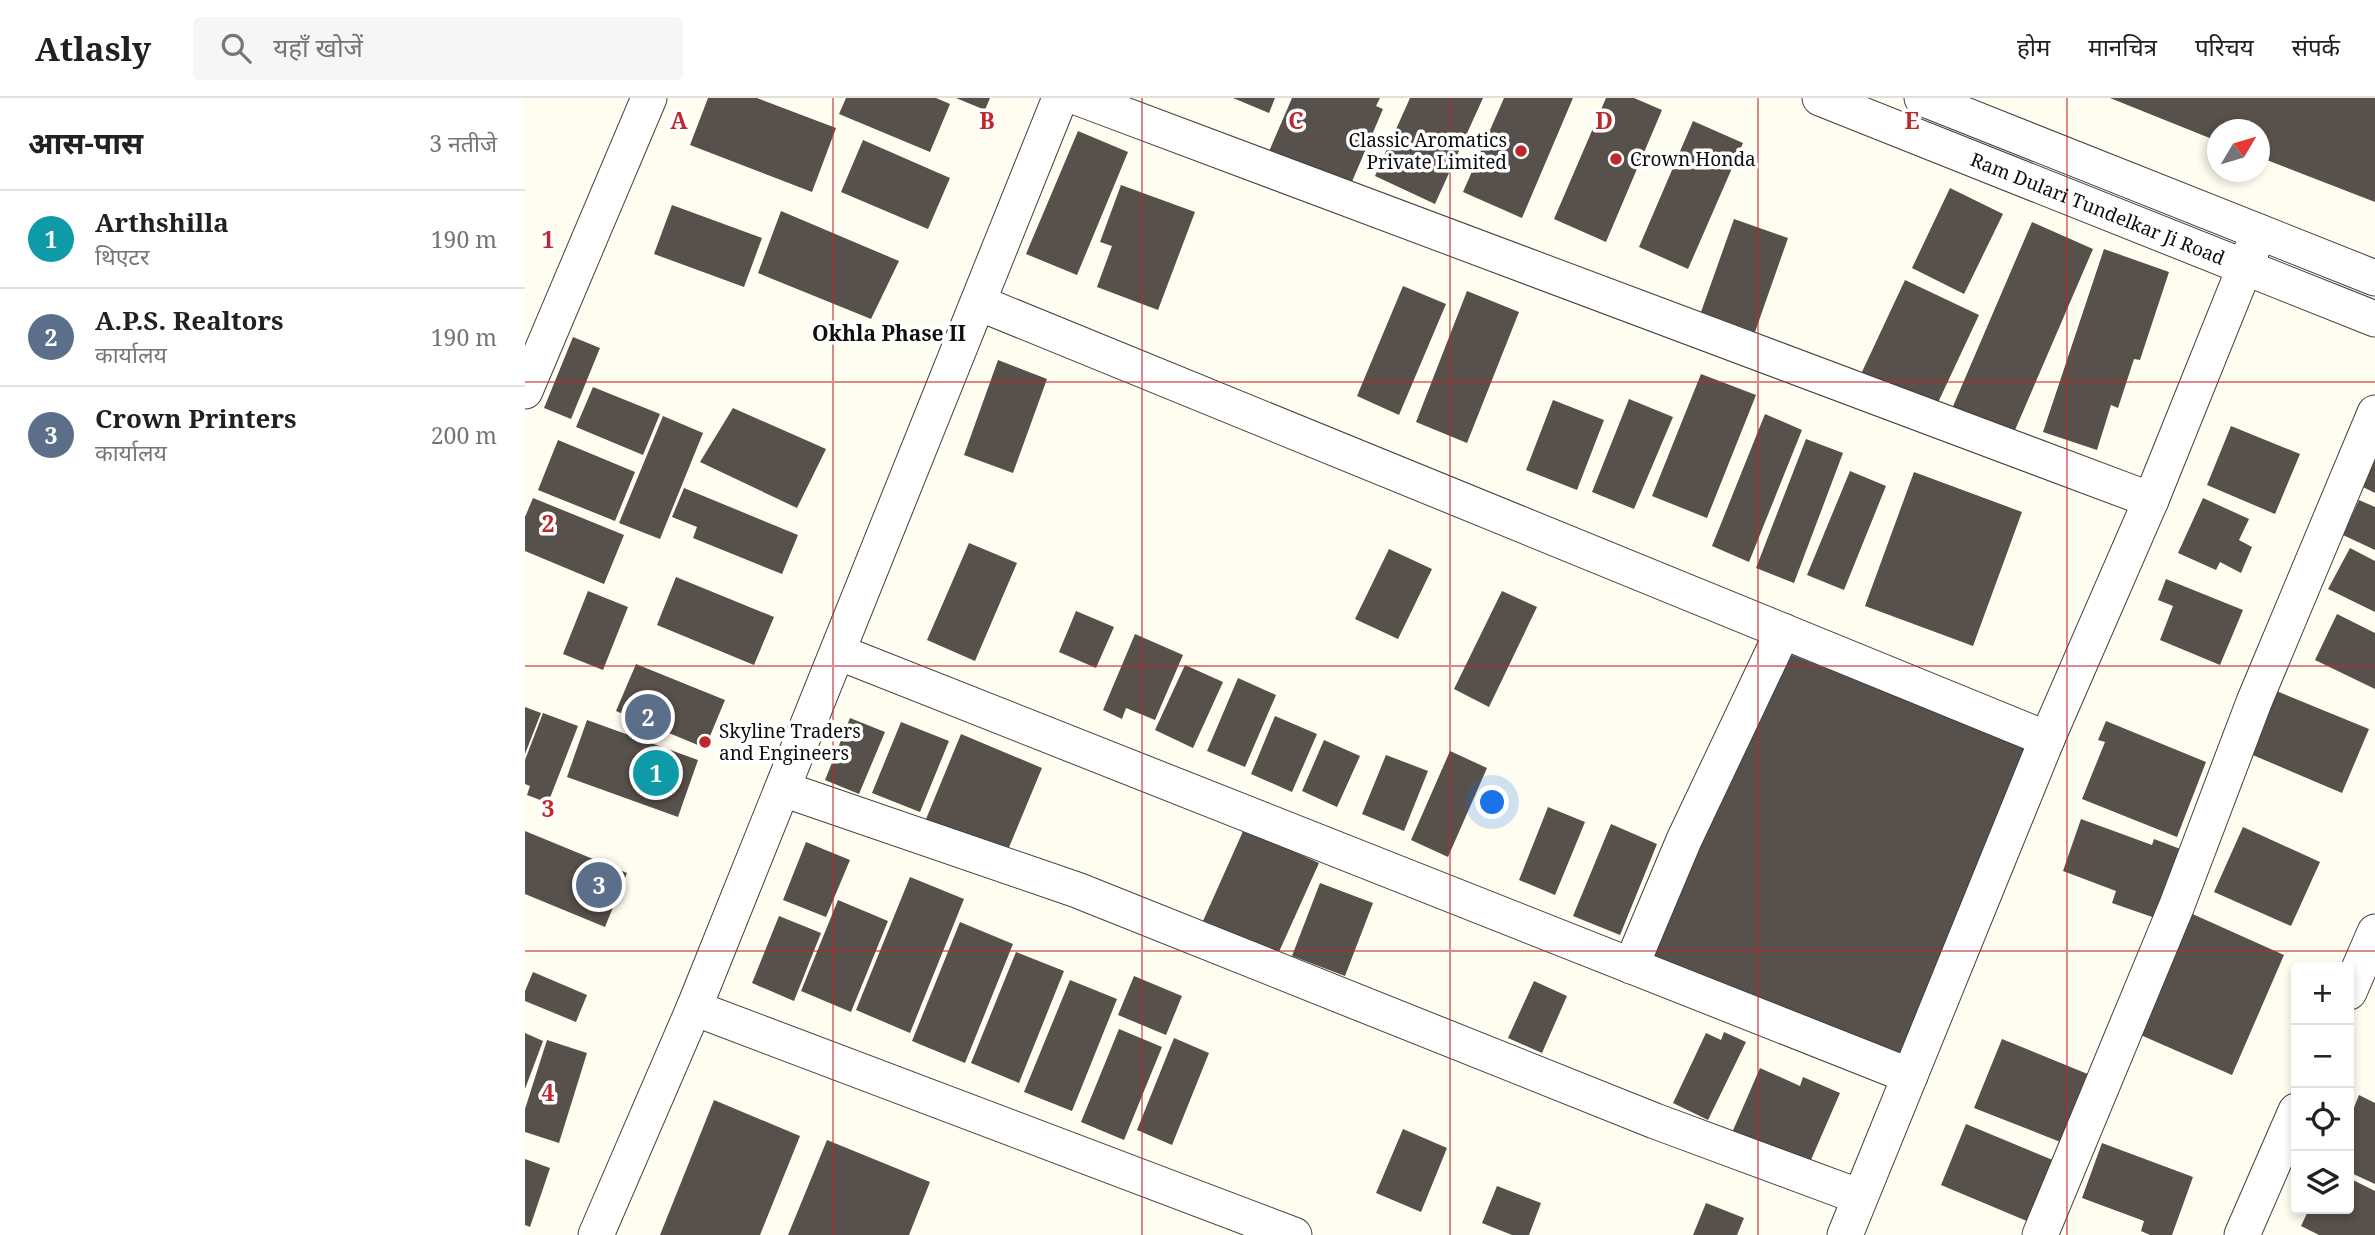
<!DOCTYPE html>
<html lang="hi">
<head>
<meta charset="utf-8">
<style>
	:root { --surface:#fff; --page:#f6f6f6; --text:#202124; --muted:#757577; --line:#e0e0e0; --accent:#111827 }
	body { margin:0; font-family:"Noto Serif","Noto Sans Devanagari",serif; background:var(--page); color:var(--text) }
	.controls { position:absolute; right:21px; bottom:21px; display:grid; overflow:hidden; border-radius:7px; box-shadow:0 4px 10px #0003 }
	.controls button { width:63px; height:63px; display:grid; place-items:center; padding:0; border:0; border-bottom:2px solid var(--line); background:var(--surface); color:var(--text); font:35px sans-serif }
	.compass { position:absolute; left:1682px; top:21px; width:63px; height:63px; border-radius:50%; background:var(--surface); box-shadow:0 4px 10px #0003; rotate:52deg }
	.you { position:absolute; left:968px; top:705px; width:24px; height:24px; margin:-18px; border:5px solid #fff; border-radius:50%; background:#1a73e8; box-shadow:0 0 0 10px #1a73e833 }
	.badge { display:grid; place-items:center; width:46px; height:46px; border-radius:50%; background:var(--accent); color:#fff; font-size:23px; font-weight:700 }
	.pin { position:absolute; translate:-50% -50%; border:4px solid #fff; box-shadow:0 2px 7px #0006 }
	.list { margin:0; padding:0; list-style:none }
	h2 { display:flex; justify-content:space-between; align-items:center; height:91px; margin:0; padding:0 28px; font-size:30px }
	h2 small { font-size:23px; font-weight:400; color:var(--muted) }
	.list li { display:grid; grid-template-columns:46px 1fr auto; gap:21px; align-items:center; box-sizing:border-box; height:98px; padding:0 28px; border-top:2px solid var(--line) }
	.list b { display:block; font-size:26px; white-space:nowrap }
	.list p { margin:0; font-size:23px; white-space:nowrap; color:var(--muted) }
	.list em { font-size:23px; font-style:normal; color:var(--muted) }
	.icon { flex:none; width:38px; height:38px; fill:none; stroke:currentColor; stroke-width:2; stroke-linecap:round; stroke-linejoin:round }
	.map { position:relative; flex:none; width:1850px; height:1137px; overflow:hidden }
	header { display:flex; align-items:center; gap:42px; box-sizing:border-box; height:98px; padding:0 35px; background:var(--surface); border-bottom:2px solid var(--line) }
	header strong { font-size:33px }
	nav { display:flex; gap:38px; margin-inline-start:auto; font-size:24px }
	.search { width:490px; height:63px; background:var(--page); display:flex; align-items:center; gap:18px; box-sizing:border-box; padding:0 24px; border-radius:7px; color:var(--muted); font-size:26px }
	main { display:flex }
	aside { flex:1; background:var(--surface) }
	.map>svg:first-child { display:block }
	.building { fill:#57504b }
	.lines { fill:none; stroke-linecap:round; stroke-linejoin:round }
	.minor-casing { stroke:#414141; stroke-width:37 }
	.minor { stroke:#fff; stroke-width:35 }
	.grid { fill:none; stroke:#bd282d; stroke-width:2; stroke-opacity:0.55 }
	.poi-dot { fill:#bd282d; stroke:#fff; stroke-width:2.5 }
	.labels { text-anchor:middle; stroke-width:7; stroke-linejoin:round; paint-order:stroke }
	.poi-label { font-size:19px; fill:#0e0e0e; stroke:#fff; text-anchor:start }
	.street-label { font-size:19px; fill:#0e0e0e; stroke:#fff }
	.neighbourhood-label { font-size:21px; font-weight:bold; fill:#0e0e0e; stroke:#fff }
	.grid-label { font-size:23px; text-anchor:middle; font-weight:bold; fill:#bd282d; stroke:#fff; stroke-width:7; stroke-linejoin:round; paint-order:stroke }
</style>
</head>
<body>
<header>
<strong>Atlasly</strong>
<div class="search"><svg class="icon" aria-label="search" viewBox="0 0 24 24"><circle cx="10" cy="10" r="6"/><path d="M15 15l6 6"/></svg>यहाँ खोजें</div>
<nav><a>होम</a><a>मानचित्र</a><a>परिचय</a><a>संपर्क</a></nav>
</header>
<main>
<aside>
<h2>आस-पास<small>3 नतीजे</small></h2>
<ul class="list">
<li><span class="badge" style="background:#0f9aa8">1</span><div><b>Arthshilla</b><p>थिएटर</p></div><em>190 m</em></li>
<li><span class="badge" style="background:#5c6f8a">2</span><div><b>A.P.S. Realtors</b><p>कार्यालय</p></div><em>190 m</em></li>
<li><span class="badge" style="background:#5c6f8a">3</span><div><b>Crown Printers</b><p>कार्यालय</p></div><em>200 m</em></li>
</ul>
</aside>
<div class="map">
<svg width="1850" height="1137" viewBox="0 0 1850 1137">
	<rect width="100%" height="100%" fill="#fffcf0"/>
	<!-- building -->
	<path class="building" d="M 183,0 L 232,0 L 311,30 L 287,94 L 165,47 Z
		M 321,0 L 411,0 L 425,6 L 405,54 L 314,16 Z
		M 431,0 L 465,0 L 460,12 Z
		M 708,0 L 750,0 L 744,15 Z
		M 767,0 L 855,0 L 851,8 L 858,11 L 823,93 L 742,58 Z
		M 885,0 L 958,0 L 910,106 L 850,78 Z
		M 979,0 L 1048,0 L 997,120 L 938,94 Z
		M 1081,0 L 1109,0 L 1137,12 L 1081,144 L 1029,121 Z
		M 1585,0 L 1850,0 L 1850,104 L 1734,59 L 1734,32 L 1692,32 L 1692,43 Z
		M 1168,23 L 1218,45 L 1163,171 L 1114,149 Z
		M 553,33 L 603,54 L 552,177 L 501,156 Z
		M 338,42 L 425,80 L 403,131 L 316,94 Z
		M 596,87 L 670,114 L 633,212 L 572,189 L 587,148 L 575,144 Z
		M 1425,90 L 1478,116 L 1439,196 L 1387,170 Z
		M 147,107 L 237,140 L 219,189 L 129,156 Z
		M 256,113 L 374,163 L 346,221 L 233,175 Z
		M 1209,121 L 1263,140 L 1230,234 L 1176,214 Z
		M 1507,124 L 1568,151 L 1487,339 L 1426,313 Z
		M 1579,151 L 1644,174 L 1615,262 L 1609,261 L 1593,310 L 1586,307 L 1572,352 L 1518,334 Z
		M 1380,182 L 1454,217 L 1410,311 L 1336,276 Z
		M 878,188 L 921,206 L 874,317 L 832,298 Z
		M 942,193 L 994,214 L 942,345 L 891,324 Z
		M 48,239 L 75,250 L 46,321 L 19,310 Z
		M 473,262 L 522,281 L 488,375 L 439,357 Z
		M 1176,276 L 1231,297 L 1182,420 L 1127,398 Z
		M 68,289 L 135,316 L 118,357 L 51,329 Z
		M 1104,301 L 1148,319 L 1109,411 L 1067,394 Z
		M 1028,302 L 1079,322 L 1052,392 L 1001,372 Z
		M 208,310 L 301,351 L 272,410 L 175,364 Z
		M 1240,316 L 1277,332 L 1224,464 L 1187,448 Z
		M 138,318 L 178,335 L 135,441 L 94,425 Z
		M 1706,328 L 1775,356 L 1750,416 L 1682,387 Z
		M 1281,341 L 1318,355 L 1269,485 L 1231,470 Z
		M 33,342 L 110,374 L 90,423 L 13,392 Z
		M 1850,361 L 1850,395 L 1836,388 Z
		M 1325,373 L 1361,388 L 1319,492 L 1282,477 Z
		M 1389,374 L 1497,414 L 1448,548 L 1340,508 Z
		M 159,390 L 273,437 L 257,476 L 168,440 L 172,429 L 147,419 Z
		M 8,400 L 99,437 L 79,486 L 0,453 L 0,419 Z
		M 1678,400 L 1724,421 L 1714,442 L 1727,449 L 1716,475 L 1695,464 L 1691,472 L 1653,455 Z
		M 1834,402 L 1850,409 L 1850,452 L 1818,437 Z
		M 444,445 L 492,465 L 450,563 L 402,542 Z
		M 1825,450 L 1850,463 L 1850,514 L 1803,491 Z
		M 864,451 L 907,471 L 873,541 L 830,521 Z
		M 151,479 L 249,519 L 229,567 L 132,527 Z
		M 1641,481 L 1718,512 L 1695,567 L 1635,542 L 1648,508 L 1633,502 Z
		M 63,493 L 103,509 L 78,572 L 38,556 Z
		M 977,493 L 1012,509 L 964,609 L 929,591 Z
		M 551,513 L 589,529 L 571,570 L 534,554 Z
		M 1812,516 L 1850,535 L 1850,591 L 1790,562 Z
		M 610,536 L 658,557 L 630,622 L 601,610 L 597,621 L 578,612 Z
		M 1262,555 L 1502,651 L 1373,959 L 1124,865 Z
		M 111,566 L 200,602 L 180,650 L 91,613 Z
		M 660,567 L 698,584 L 668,650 L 630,632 Z
		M 713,580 L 751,597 L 720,669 L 682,653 Z
		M 1749,592 L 1844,631 L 1817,695 L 1723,655 Z
		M 0,609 L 16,615 L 0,656 Z
		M 18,615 L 53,628 L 23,705 L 2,697 L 5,688 L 0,686 L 0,662 Z
		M 750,618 L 792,636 L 767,694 L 726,676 Z
		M 325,620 L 360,634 L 334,696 L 300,682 Z
		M 62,622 L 173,662 L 153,719 L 42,679 Z
		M 1581,623 L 1681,664 L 1652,739 L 1557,701 L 1580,644 L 1573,642 Z
		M 376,624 L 424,643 L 395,714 L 347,695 Z
		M 436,636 L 517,670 L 480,759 L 399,726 Z
		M 799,642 L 835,658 L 812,709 L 777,693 Z
		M 925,653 L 962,670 L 923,759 L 886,742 Z
		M 861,657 L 903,673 L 879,733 L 837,716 Z
		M 1023,709 L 1060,724 L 1030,797 L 994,782 Z
		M 1556,721 L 1627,747 L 1629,741 L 1658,752 L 1633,821 L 1587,805 L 1591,793 L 1538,773 Z
		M 1086,726 L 1132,746 L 1095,837 L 1048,818 Z
		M 1718,729 L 1795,764 L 1766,828 L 1689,794 Z
		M 719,731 L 794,765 L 749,865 L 674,832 Z
		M 0,733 L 102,775 L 80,829 L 0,796 Z
		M 281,744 L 325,762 L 301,819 L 258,802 Z
		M 385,779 L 439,801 L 385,935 L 331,912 Z
		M 795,785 L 848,805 L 820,878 L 767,858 Z
		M 313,802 L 363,823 L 326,914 L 276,893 Z
		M 1663,814 L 1759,857 L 1707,977 L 1611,935 Z
		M 254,818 L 296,835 L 269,903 L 227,885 Z
		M 435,824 L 488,846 L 440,965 L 387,943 Z
		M 491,854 L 539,873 L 494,985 L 446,965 Z
		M 8,874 L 62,897 L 51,924 L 0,903 L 0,893 Z
		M 609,878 L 657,898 L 641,937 L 593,917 Z
		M 545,882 L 592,901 L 547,1013 L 499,994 Z
		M 1009,883 L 1042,898 L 1017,955 L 983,940 Z
		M 594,931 L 637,949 L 599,1042 L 556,1024 Z
		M 1199,934 L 1221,944 L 1183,1022 L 1148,1005 L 1181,935 L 1196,942 Z
		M 0,935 L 18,943 L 0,991 Z
		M 649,940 L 684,955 L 647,1047 L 612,1032 Z
		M 1477,941 L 1570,979 L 1543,1047 L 1449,1010 Z
		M 22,942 L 62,955 L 34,1045 L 0,1034 L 0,1011 Z
		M 1235,970 L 1275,988 L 1278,979 L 1315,995 L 1282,1071 L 1206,1037 Z
		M 1834,997 L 1850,1005 L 1850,1086 L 1824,1074 L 1824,1022 Z
		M 189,1002 L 275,1038 L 235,1137 L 135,1137 Z
		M 1441,1026 L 1535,1065 L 1509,1126 L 1416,1087 Z
		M 878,1031 L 922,1050 L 896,1114 L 851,1095 Z
		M 302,1042 L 405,1084 L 384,1137 L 263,1137 Z
		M 1577,1045 L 1668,1079 L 1647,1137 L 1625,1137 L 1616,1133 L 1619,1123 L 1557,1100 Z
		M 0,1061 L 25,1070 L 5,1129 L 0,1127 Z
		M 1824,1080 L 1850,1093 L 1850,1137 L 1794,1137 L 1776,1128 L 1784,1111 L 1824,1111 Z
		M 972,1088 L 1016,1105 L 1004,1137 L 987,1137 L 957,1125 Z
		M 1181,1105 L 1219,1120 L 1212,1137 L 1168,1137 Z"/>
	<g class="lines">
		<!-- minor casing -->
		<g class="minor-casing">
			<g id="minor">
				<path d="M 554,0 L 1626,402"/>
				<path id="s1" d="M 1295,0 L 1850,221"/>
				<path d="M 1397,0 L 1850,180"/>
				<path d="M 454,205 L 1522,641"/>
				<path d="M 0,293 L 124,0"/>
				<path d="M 313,554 L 1385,978"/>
				<path d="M 258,691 L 552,792 L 1130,1023 L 1335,1099"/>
				<path d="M 1106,868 L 1159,742 L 1258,533"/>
				<path d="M 1824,894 L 1850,834"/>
				<path d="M 169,910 L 769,1137"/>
				<path d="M 71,1137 L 169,910 L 535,0"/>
				<path d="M 1320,1137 L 1522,641 L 1626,402 L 1734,134"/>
				<path d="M 1515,1137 L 1652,807 L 1729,604 L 1850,315"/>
				<path d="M 1717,1137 L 1771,1013"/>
			</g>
		</g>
		<!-- minor -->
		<use href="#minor" class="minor"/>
	</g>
	<!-- grid -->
	<path class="grid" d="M 308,0 L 308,1137M 617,0 L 617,1137M 925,0 L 925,1137M 1233,0 L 1233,1137M 1542,0 L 1542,1137M 0,284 L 1850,284M 0,568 L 1850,568M 0,853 L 1850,853"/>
	<!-- markers -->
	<g class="poi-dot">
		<circle cx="996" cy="53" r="7"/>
		<circle cx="1091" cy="61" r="7"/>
		<circle cx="180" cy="644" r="7"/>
	</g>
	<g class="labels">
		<!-- poi labels -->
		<g class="poi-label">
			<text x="982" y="49" text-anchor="end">Classic Aromatics<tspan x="982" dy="22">Private Limited</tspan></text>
			<text x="1105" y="68">Crown Honda</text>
			<text x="194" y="640">Skyline Traders<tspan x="194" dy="22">and Engineers</tspan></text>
		</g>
		<!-- street labels -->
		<g class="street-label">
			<text dy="7" stroke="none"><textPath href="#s1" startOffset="299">Ram Dulari Tundelkar Ji Road</textPath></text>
		</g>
		<!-- neighbourhood labels -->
		<g class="neighbourhood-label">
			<text x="364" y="243">Okhla Phase II</text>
		</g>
	</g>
	<g class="grid-label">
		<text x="154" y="31">A</text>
		<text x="462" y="31">B</text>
		<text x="771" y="31">C</text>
		<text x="1079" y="31">D</text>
		<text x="1387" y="31">E</text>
		<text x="23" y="150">1</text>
		<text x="23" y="434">2</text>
		<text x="23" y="719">3</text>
		<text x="23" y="1003">4</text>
	</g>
</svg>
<div class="controls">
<button>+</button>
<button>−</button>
<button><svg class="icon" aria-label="locate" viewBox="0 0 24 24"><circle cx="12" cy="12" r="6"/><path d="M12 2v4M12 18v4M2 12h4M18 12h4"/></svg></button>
<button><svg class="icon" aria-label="layers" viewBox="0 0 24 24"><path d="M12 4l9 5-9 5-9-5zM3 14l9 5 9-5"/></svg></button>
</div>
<svg class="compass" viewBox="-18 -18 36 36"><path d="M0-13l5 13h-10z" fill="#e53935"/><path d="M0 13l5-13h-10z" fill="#757577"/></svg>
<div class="you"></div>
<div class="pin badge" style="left:131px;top:675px;background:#0f9aa8">1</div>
<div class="pin badge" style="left:123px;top:619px;background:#5c6f8a">2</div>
<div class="pin badge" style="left:74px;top:787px;background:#5c6f8a">3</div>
</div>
</main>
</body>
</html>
